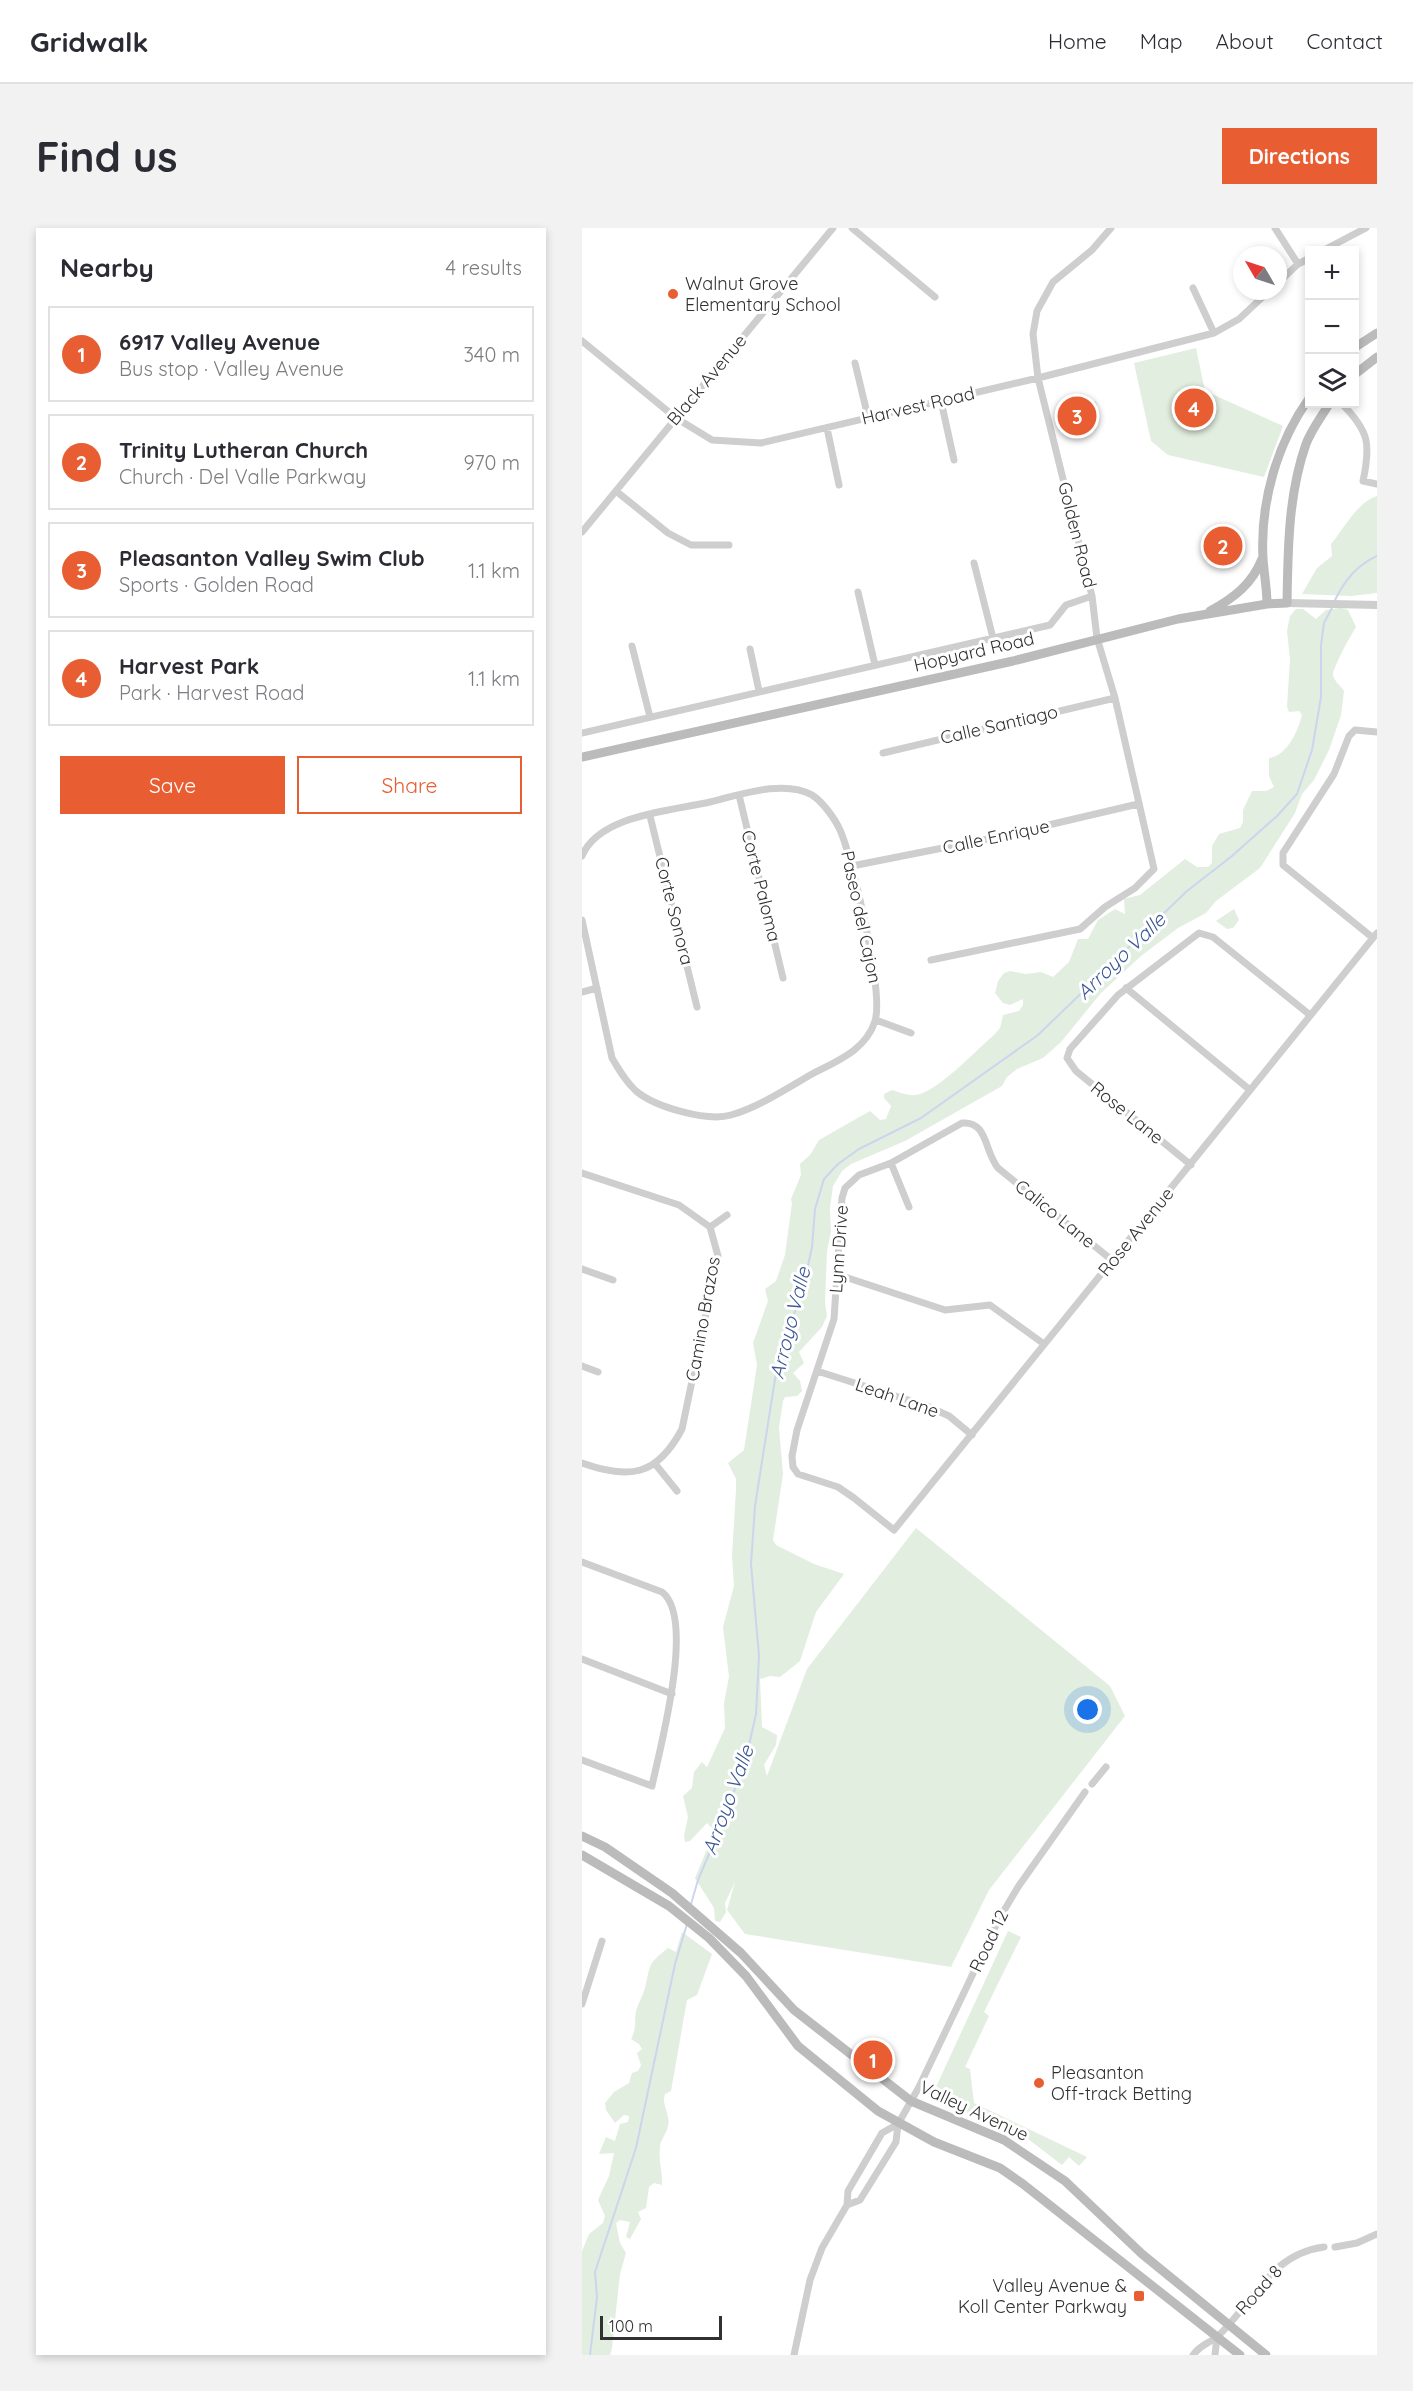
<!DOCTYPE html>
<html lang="en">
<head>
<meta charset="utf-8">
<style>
	:root { --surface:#fff; --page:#f2f2f3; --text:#2b2b33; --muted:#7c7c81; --line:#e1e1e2; --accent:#e85e32 }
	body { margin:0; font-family:Quicksand,sans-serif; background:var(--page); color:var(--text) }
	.controls { position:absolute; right:18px; top:18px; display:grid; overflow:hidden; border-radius:0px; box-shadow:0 3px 9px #0003 }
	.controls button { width:54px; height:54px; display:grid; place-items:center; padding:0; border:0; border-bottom:2px solid var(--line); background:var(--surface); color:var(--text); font:30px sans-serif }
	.compass { position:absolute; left:651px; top:18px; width:54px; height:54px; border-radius:50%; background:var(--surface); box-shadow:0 3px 9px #0003; rotate:309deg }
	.scale { position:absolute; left:18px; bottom:15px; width:122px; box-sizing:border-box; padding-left:6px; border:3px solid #313131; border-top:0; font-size:16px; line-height:21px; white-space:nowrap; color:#313131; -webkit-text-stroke:4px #fff; paint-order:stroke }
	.you { position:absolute; left:506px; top:1482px; width:21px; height:21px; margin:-15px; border:4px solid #fff; border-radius:50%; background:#1a73e8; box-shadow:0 0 0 9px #1a73e833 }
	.badge { display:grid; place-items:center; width:39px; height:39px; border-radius:50%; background:var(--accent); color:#fff; font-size:20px; font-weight:700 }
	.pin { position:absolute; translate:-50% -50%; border:3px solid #fff; box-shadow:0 2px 6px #0006 }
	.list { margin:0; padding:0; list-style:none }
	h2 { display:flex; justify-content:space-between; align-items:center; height:78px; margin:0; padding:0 24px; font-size:26px }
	h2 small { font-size:20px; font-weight:400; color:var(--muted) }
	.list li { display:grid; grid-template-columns:39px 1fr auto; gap:18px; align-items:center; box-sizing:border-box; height:96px; margin:0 12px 12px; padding:0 12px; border:2px solid var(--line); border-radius:0px }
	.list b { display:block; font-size:22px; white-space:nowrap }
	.list p { margin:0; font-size:20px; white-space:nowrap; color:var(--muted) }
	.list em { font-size:20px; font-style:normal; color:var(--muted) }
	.actions { display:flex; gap:12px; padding:18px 24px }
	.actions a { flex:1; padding:14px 0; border:2px solid var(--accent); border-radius:0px; text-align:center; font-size:21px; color:var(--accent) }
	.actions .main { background:var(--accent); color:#fff }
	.icon { flex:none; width:33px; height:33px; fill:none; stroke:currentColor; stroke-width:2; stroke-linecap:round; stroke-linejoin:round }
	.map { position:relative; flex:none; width:795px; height:2127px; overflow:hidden; border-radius:0px }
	header { display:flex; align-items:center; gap:36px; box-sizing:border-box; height:84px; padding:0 30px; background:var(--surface); border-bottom:2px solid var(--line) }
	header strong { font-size:28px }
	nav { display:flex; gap:33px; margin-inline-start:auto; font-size:21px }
	.intro { display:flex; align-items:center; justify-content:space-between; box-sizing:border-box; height:144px; padding:0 36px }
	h1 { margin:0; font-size:42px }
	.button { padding:15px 27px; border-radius:0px; background:var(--accent); color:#fff; font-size:21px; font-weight:700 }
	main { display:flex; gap:36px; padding:0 36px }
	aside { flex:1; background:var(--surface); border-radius:0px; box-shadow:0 3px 9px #0003 }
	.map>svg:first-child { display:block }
	.green { fill:#e2eedf }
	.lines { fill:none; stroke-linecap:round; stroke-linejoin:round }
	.stream { stroke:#cbd5ed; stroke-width:2 }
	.minor { stroke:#cecece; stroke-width:7 }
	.tertiary { stroke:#cecece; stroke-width:8 }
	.secondary { stroke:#bbb; stroke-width:9 }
	.poi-dot { fill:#e85e32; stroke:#fff; stroke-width:2 }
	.labels { text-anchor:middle; stroke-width:6; stroke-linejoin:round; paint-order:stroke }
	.poi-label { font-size:18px; fill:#313131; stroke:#fff; text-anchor:start }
	.street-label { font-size:18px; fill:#313131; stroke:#fff }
	.water-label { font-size:20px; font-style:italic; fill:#3c5795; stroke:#fff }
</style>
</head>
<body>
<header>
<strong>Gridwalk</strong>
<nav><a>Home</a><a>Map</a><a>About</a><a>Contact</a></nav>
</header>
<div class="intro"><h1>Find us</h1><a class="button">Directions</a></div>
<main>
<aside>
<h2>Nearby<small>4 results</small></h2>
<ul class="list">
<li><span class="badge">1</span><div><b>6917 Valley Avenue</b><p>Bus stop · Valley Avenue</p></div><em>340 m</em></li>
<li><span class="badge">2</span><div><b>Trinity Lutheran Church</b><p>Church · Del Valle Parkway</p></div><em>970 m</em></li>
<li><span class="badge">3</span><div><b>Pleasanton Valley Swim Club</b><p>Sports · Golden Road</p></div><em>1.1 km</em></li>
<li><span class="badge">4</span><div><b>Harvest Park</b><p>Park · Harvest Road</p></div><em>1.1 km</em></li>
</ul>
<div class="actions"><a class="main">Save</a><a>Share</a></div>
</aside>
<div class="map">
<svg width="795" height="2127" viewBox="0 0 795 2127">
	<rect width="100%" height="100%" fill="#fff"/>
	<!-- green -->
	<path class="green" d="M 614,120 L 623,163 L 701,198 L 682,249 L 586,227 L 569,213 L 552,135 Z
		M 514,173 L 516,182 L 504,185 L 492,198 L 485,191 L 498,177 Z
		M 795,268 L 795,365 L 769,368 L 720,366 L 735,340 L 750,328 L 749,316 C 762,301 775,274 795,268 Z
		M 759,380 L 766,382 L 774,399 C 769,407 751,439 751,447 C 752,453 759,458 762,463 L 759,487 L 747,522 L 732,552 L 720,566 L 713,585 L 678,640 L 634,673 L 624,685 L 596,700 L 559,728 L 519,765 L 479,814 L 461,830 L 435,841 L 425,849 L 420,858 L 323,913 L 269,936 L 260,943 L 251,958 L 248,980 L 249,1004 L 245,1023 L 243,1075 L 245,1088 L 240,1099 L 217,1124 L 222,1135 L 211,1145 L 218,1153 L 220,1163 L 215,1168 L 203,1169 L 201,1173 L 197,1200 L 201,1246 L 191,1312 L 194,1317 L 232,1336 L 262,1346 L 234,1384 L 218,1433 L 198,1449 L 188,1448 L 178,1451 L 180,1499 L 195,1507 L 194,1517 L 182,1537 L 185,1548 L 225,1441 L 334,1300 L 528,1458 L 543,1488 L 407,1662 L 369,1739 L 163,1706 L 145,1682 L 153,1654 L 143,1675 L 144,1684 L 138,1694 L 133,1693 L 132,1680 L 113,1650 L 128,1614 L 130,1600 L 125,1595 L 108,1613 L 103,1614 L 102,1608 L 106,1589 L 101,1568 L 110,1560 L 112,1544 L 120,1534 L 125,1539 L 143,1500 L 142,1475 L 147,1449 L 141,1399 L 152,1358 L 150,1328 L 154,1262 L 154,1251 L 146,1235 L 162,1222 L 175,1137 L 171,1115 L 186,1073 L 183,1061 L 194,1053 L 203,1027 L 210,975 L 209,971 L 219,947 L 218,936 L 228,927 L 237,912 L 288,883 L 298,892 L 304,891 L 309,878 L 302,870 L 302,866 L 310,862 C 317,864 326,868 333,867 C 355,865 394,822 412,807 L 418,800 L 421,787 L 437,783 L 441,777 L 441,771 L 428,777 L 421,775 L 413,765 L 416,753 L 422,745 L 428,743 L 444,746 L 459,744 L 471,749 L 487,734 L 496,711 L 506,711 L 516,692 L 533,681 L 543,686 L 542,671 L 558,667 L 603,631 L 615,639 L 626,639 L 630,635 L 630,618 L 637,606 L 658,600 L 661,594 L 661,582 L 670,563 L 684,563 L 692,559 L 687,548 L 687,530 C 705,528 716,503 720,487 L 717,483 L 707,484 L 705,479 L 708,431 L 705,403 L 708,388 L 714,381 L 721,381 L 734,391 L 744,382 Z
		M 652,681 L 657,692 L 651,700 L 645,701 L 634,693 Z
		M 426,1703 L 439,1709 L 402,1784 L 407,1788 L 383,1839 L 388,1841 L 392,1875 L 505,1929 L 497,1938 L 487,1929 L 480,1937 L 437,1904 L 361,1876 L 354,1859 Z
		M 100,1704 L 130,1726 L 115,1767 L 105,1772 L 89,1863 L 83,1866 C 79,1877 89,1887 86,1898 C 85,1906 78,1911 78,1920 C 76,1934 81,1944 80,1957 L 72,1955 L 67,1959 L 64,1980 L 56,1984 L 59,1991 L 48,2011 L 44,2009 L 48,1994 L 38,1992 L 34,1995 L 38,2015 L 44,2025 L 38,2046 L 30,2120 L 28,2127 L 0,2127 L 0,2023 L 7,2006 L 21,1995 L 23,1988 L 16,1972 L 27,1948 L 32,1925 L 17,1926 L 24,1909 L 33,1913 L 38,1896 L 46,1894 L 47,1888 L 42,1887 L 33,1895 L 24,1882 L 23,1875 L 32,1864 L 47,1855 L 50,1845 L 56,1843 L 59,1837 L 55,1825 L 60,1821 L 57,1816 L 49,1811 C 55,1800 52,1794 54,1783 C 56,1775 61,1768 63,1760 C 69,1737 64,1737 86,1720 L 94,1724 Z"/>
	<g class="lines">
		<!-- stream -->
		<path class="stream" d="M 753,372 C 763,352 774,338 795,328
			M 109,1676 L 116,1652 L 147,1579 L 167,1517 L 174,1486 L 177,1428 L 169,1336 L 173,1278 L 197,1126 L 220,1065 L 230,1019 L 233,981 L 242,951 L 256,936 L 277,921 L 339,890 L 456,807 L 605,663 L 650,628 L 695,588 L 715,566 L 730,522 L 739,469 L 739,417 L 742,395 L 751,378
			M 8,2127 L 15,2069 L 13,2044 L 54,1920 L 93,1736 L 105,1696"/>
		<!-- minor -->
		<path class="minor" d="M 270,0 L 353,69
			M 693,0 L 716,36
			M 742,22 L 784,0
			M 696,55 L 716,36 L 728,30
			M 611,60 L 632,105
			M 0,113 L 94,190 L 130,212 L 179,215 L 456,150 L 632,105 L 657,91 L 687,63
			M 273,135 L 286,189
			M 359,173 L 372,232
			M 760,176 C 787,203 789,216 781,253 L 795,256
			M 245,200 L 257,257
			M 34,263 L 86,305 L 109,317 L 147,317
			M 0,304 L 251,0
			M 392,335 L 411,410
			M 276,364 L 293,437
			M 50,418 L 68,489
			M 168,421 L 177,463
			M 0,505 L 468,397 L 484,377 L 510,368
			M 301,525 L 533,470
			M 157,567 L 201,750
			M 68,588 L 115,779
			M 0,628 C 17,587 88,583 128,574 C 157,567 202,551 230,567 C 241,574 253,591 258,602 C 271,631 302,766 293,793 C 284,822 255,833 230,846 C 204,861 177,879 149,887 C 125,894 73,879 54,863 C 44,854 37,842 30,830 L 0,692
			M 270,638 L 411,610 L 556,576
			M 791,710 L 701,637 L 701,625 L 752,546 L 767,508 L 773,502 L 795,504
			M 349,732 L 498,701 L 523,679 L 553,660 L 572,641 L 533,470 L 515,410 L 510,368 L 456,150 L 451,106 L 455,83 L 471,54 L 510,22 L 529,0
			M 544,760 L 668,862
			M 0,764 L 15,760
			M 294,792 L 329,805
			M 309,935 L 327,979
			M 609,937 L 494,843 L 485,830 L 488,821 L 536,767 L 617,705 L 631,709 L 728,787
			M 0,945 L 97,977 L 128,999 L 136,1028 L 100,1201 C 75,1248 48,1252 0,1235
			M 128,999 L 145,987
			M 531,1033 L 416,940 C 402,923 406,893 380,895 L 309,935 L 277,947 L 263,960 L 260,970 L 252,1091 L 215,1202 L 210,1228 L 211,1239 L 216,1246 L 256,1259 L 272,1270 L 312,1302 C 474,1103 634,904 795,705
			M 0,1041 L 31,1052
			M 257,1047 L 363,1082 L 408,1077 L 462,1116
			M 0,1138 L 16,1144
			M 235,1143 L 345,1178 L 367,1188 L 390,1207
			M 74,1237 L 95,1263
			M 0,1334 L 80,1364 C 114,1390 78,1519 70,1558 L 0,1532
			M 0,1431 L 90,1466
			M 510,1556 L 524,1539
			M 0,1776 L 20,1713
			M 265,1977 L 278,1972 L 314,1914 L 316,1896 L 337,1859 L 417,1691 L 436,1659 L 503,1564
			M 753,2019 L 775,2015 L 795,2006
			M 212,2127 L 228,2052 L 240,2020 L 265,1977 L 266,1963 L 300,1905 L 316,1896
			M 611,2127 C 620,2115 627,2116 636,2108 C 672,2074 688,2026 742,2019
			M 633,2127 L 635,2109"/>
		<!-- tertiary -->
		<path class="tertiary" d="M 705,375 L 795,377"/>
		<!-- secondary -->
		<path class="secondary" d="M 772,120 L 795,105
			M 772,147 L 795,129
			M 685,376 C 685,361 682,346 681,330 C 678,274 695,215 728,169
			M 628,383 C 652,370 670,356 680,331
			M 0,529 L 431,433 L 596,391 L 685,376 L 705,375 C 706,322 706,267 724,216 C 729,202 740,188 747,176
			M 0,1608 L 23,1619 L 90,1665 L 159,1725 L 212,1782 L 329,1873 L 422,1912 L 483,1953 L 560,2026 L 684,2127
			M 0,1627 L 87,1678 L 127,1710 L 164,1748 L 216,1818 L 296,1883 L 352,1914 L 418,1940 L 441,1956 L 658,2127"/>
	</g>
	<!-- markers -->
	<g class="poi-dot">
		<circle cx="91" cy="66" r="6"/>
		<circle cx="457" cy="1855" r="6"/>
		<rect x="551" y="2062" width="12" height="12" rx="3"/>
	</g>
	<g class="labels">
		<!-- poi labels -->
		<g class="poi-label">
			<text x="103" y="62">Walnut Grove<tspan x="103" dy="21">Elementary School</tspan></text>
			<text x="469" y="1851">Pleasanton<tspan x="469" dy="21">Off-track Betting</tspan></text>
			<text x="545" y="2064" text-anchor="end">Valley Avenue &amp;<tspan x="545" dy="21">Koll Center Parkway</tspan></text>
		</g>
		<!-- street labels -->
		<g class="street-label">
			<text transform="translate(125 152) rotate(-50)" y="6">Black Avenue</text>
			<text transform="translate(336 178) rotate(-13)" y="6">Harvest Road</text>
			<text transform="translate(495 307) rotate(76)" y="6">Golden Road</text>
			<text transform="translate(392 424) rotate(-13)" y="6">Hopyard Road</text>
			<text transform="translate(417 497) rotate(-13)" y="6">Calle Santiago</text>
			<text transform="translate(414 609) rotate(-12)" y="6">Calle Enrique</text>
			<text transform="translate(179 658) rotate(76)" y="6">Corte Paloma</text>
			<text transform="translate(92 683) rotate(76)" y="6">Corte Sonora</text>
			<text transform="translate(279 689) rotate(78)" y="6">Paseo del Cajon</text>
			<text transform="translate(545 885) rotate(39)" y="6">Rose Lane</text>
			<text transform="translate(473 986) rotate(39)" y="6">Calico Lane</text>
			<text transform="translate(554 1004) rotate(-51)" y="6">Rose Avenue</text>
			<text transform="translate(257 1021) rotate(-86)" y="6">Lynn Drive</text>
			<text transform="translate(121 1091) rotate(-80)" y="6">Camino Brazos</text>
			<text transform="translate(315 1170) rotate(19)" y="6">Leah Lane</text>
			<text transform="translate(407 1713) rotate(-64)" y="6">Road 12</text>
			<text transform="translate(392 1883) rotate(25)" y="6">Valley Avenue</text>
			<text transform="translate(677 2062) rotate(-48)" y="6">Road 8</text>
		</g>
		<!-- water labels -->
		<g class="water-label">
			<text transform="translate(539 728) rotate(-44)" y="7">Arroyo Valle</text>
			<text transform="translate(208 1095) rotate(-76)" y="7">Arroyo Valle</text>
			<text transform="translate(146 1572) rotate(-70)" y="7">Arroyo Valle</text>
		</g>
	</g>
</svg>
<div class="controls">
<button>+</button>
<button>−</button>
<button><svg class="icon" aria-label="layers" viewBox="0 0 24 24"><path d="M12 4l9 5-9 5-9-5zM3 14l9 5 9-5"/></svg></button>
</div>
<svg class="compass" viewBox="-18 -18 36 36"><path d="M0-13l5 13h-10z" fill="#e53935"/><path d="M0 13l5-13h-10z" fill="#7c7c81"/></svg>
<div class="scale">100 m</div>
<div class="you"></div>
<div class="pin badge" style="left:291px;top:1832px">1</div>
<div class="pin badge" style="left:641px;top:318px">2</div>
<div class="pin badge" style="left:495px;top:188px">3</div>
<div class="pin badge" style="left:612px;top:180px">4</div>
</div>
</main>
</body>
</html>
